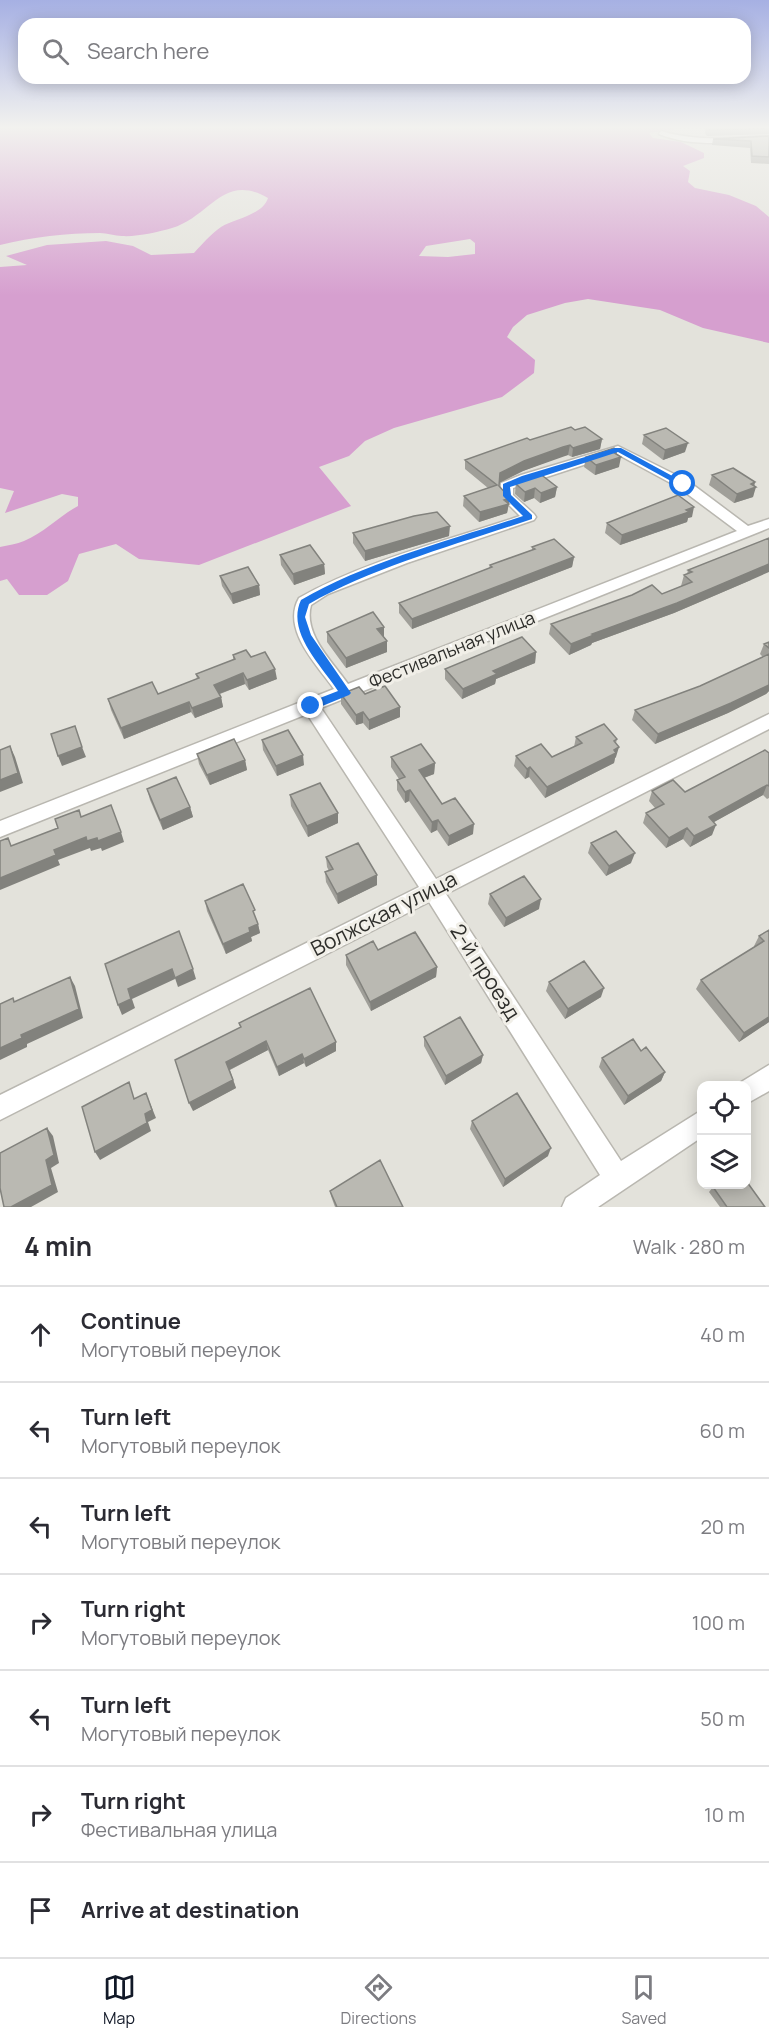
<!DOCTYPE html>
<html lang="en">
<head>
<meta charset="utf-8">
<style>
	:root { --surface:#fff; --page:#f2f2f3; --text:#2b2b33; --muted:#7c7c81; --line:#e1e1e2; --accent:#111827 }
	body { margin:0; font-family:Manrope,sans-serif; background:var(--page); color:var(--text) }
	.controls { position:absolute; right:18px; bottom:18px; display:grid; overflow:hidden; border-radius:12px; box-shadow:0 3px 15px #0003 }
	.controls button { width:54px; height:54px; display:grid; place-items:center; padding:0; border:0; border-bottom:2px solid var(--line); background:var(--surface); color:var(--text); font:30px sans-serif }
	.stop { position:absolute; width:18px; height:18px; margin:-14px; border:4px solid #1a73e8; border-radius:50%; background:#fff }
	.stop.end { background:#1a73e8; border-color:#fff; box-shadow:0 2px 6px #0008 }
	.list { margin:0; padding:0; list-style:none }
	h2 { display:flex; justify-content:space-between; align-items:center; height:78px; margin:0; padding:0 24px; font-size:26px }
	h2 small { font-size:20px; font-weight:400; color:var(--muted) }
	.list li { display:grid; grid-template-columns:39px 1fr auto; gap:18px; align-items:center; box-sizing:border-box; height:96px; padding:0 24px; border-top:2px solid var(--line) }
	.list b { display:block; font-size:22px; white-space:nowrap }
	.list p { margin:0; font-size:20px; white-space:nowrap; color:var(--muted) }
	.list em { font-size:20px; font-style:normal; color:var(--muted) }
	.icon { flex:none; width:33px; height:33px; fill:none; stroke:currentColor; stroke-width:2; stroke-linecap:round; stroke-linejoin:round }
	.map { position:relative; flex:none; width:769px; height:1207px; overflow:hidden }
	.search { position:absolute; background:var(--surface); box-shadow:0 3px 15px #0003; left:18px; right:18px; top:18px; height:66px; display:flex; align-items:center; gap:15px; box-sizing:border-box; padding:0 21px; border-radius:18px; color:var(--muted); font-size:22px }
	.sheet { height:750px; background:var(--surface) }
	nav { display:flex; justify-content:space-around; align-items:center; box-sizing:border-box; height:84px; border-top:2px solid var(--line); background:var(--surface); font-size:16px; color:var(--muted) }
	nav a { display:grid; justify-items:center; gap:3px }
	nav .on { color:var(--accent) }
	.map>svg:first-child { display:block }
	.forest { fill:#d69fcf; fill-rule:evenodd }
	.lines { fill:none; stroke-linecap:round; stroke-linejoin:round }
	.street-casing { stroke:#b9b7b0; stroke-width:3 }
	.street { fill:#fff; fill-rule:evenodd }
	.wall { fill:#a09f99 }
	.shaded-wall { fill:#82827d }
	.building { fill:#bab9b2; stroke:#82827d; stroke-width:1.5 }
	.route { fill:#1a73e8 }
	.labels { text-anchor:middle; stroke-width:6; stroke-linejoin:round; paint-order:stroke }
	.street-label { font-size:18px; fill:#2e2e2b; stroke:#f1efe8 }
	.near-street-label { font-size:21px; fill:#2e2e2b; stroke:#f1efe8 }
</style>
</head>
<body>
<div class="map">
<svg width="769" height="1207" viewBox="0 0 769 1207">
	<rect width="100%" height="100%" fill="#e3e2db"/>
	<!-- forest -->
	<path class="forest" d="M 0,127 L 691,127 L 649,133 L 653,138 L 681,142 L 704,153 L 704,158 L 683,166 L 690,171 L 688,182 L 695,188 L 729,195 L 756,206 L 769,217 L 769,343 L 703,328 L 660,310 L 588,299 L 565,303 L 527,315 L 513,327 L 507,337 L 535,360 L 534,373 L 502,397 L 394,428 L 365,441 L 349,456 L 319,467 L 351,506 L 199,565 L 139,559 L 116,544 L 79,554 L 68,581 L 47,595 L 19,595 L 7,579 L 0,581 L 0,547 C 8,545 17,544 24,541 C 44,533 59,516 78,506 L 78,497 L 62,494 L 5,513 L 14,491 L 0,488 L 0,267 L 27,265 L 6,256 L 47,245 L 106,241 L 133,246 L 151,255 L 194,253 C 202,244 211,234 221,227 C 234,219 263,215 268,198 C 223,172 210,217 172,228 C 158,232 137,237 122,236 C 115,236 107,233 100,233 C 67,233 32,237 0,245 ZM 470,239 L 475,243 L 475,254 L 448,257 L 419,256 L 426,246 Z"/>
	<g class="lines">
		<!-- street casing -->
		<g class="street-casing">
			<path id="street" d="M 661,131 C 697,142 732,138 769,136 L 769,140 C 732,142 694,148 659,134 Z
				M 618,446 L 688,481 L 748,526 L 769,519 L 769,528 L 321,708 L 436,879 L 769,714 L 769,729 L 446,894 L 621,1161 L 702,1110 L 702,1137 L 598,1207 L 562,1207 L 566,1198 L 600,1175 L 429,902 L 0,1120 L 0,1095 L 419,887 L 307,714 L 0,837 L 0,821 L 334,689 C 317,665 281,629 299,598 C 364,561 449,540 520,516 L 500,496 L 501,483 L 521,475 ZM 617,454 L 678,487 L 737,531 L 348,684 C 332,661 303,634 311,605 L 328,594 L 407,563 L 534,520 L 536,517 L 534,514 L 513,495 L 513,488 Z
				M 769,1065 L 769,1091 L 746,1104 L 746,1086 L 737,1086 L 738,1084 Z"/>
		</g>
		<!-- street -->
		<use href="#street" class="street"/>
	</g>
	<!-- wall -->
	<path class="wall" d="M 706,127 L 769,127 L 769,134 L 707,136 L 705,133 Z
		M 769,136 L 769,164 L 751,163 L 750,148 L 712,145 L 713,139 Z
		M 575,430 L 602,439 L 600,449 L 572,457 L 568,455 L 562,456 L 523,471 L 499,483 L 499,486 L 510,498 L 507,513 L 479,522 L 463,506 L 464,496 L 488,488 L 465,469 L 465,460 L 530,440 Z
		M 644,435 L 685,452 L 663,460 L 642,444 Z
		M 617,450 L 616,454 L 619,467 L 595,475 L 584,467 L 586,457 Z
		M 712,475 L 755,482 L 753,497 L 734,503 L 709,485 Z
		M 516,480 L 557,487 L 555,497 L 540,503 L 534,498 L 524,502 L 515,494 Z
		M 692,517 L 688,518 L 687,522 L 620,545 L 605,533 L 607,523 Z
		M 353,533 L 449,536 L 365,561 L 353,543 Z
		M 532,547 L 574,557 L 572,567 L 412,629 L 399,613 L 399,603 L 489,568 L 490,565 L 532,550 Z
		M 280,555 L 324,564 L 325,574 L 294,585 L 281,565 Z
		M 688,570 L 751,580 L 674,613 L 592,643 L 591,645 L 569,655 L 549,634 L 551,624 L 662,594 L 681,586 L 684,575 L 687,574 Z
		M 220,576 L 259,585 L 260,595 L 233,604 L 222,586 Z
		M 327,632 L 383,637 L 387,652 L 346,668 L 327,642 Z
		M 769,642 L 769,691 L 766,694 L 728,713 L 655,744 L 632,720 L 635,710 L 700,686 L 763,657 L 760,654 L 764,644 Z
		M 536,652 L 535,663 L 496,679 L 495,684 L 462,699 L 445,679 L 445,669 Z
		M 233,655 L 251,657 L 277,679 L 249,690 L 245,684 L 220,694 L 221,697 L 223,707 L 195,718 L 191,712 L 124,739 L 111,710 L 108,699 L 158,694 L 197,679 L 196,674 L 233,660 Z
		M 341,694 L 365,694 L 400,717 L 369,730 L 363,723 L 356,725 L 341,704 Z
		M 576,737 L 617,739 L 616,743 L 616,757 L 615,758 L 614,763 L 545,798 L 529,777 L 525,779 L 514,766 L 516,756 L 552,757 L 574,747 Z
		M 262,740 L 304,765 L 277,776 L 263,750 Z
		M 769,753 L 769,798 L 767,799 L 763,795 L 714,822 L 712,835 L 690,847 L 683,839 L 666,848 L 643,823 L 646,813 L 655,808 L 649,801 L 652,791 L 685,792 Z
		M 197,754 L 245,760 L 247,770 L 210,785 L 199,764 Z
		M 391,757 L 435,763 L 434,774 L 424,778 L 442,804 L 473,834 L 448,846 L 437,830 L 431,833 L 409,801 L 405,803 L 397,790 L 397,780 L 399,779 L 391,767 Z
		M 147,789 L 190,807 L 193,817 L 163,830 L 150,800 Z
		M 290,795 L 338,813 L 338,823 L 308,837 L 291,806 Z
		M 591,843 L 631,863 L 606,876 L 588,853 Z
		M 326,857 L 377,875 L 377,885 L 338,904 L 326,882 L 325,872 L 329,871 L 327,867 Z
		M 490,894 L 539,909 L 504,927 L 488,904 Z
		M 205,901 L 257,920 L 260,933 L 251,937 L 252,941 L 226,954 L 207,911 Z
		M 769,930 L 769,1022 L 739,1042 L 696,989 L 701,980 L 755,947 L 754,946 L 759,936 Z
		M 378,950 L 437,967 L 436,977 L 371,1011 L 346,965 L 346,955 Z
		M 549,982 L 601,997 L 565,1019 L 546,991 Z
		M 239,1023 L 336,1042 L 336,1051 L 306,1067 L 304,1063 L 279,1076 L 268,1050 L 230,1070 L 236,1088 L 193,1111 L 240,1027 Z
		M 424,1037 L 483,1055 L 481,1063 L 445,1085 L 424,1046 Z
		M 641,1051 L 665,1072 L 661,1081 L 624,1105 L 599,1067 L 602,1058 Z
		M 472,1121 L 548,1156 L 503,1187 L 470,1129 Z
		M 713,1187 L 765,1207 L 720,1207 L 709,1192 Z
		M 330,1191 L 403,1207 L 335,1207 L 331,1196 Z"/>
	<!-- shaded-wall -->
	<path class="shaded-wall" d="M 602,439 L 600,449 L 572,457 L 573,448 Z
		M 688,443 L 685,452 L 663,460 L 665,450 Z
		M 570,445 L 568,455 L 523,471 L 499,483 L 500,473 L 524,461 Z
		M 617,450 L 616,459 L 621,457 L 619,467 L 595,475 L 596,465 L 613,452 Z
		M 755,482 L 753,488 L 756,487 L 753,497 L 734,503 L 737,494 L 751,484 Z
		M 557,487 L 555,497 L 540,503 L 541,493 Z
		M 535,488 L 534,498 L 524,502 L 525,492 Z
		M 510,498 L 507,513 L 479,522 L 480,512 Z
		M 694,507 L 692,517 L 688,518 L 687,522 L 620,545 L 622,535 Z
		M 450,526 L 449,536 L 365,561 L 365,551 Z
		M 574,557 L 572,567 L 412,629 L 412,619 Z
		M 324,564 L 325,574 L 294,585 L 293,574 Z
		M 769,564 L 769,572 L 751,580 L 674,613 L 592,643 L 591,645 L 569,655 L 571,644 L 592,634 Z
		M 259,585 L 260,595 L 233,604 L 231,594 Z
		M 384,627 L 384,637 L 377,629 Z
		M 387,641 L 387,652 L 346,668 L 346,658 Z
		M 536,652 L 535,663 L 496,679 L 495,684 L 462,699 L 463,689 L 493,671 Z
		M 275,669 L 277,679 L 249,690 L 247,680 Z
		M 243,673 L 245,684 L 216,695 L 214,685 Z
		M 769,683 L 769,691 L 766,694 L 728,713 L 655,744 L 658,734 Z
		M 221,697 L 223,707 L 195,718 L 192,708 Z
		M 189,702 L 191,712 L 124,739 L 121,728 Z
		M 400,707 L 400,717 L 369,730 L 369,720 Z
		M 363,712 L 363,723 L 356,725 L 356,715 Z
		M 10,746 L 15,757 L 23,783 L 0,792 L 0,780 Z
		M 82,747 L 86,757 L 62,766 L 58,756 Z
		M 619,747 L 616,757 L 615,758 L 614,763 L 545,798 L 547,787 Z
		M 303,755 L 304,765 L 277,776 L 276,766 Z
		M 245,760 L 247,770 L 210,785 L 207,775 Z
		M 435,763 L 434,774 L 418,780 L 419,770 Z
		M 530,767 L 529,777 L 525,779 L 527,769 Z
		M 767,785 L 763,795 L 705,827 L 709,817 Z
		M 410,790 L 409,801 L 405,803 L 405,792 Z
		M 190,807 L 193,817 L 163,830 L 160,820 Z
		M 338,813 L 338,823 L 308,837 L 307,826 Z
		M 438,820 L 437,830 L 431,833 L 432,822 Z
		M 474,824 L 473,834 L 448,846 L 449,836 Z
		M 716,825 L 712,835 L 690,847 L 694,836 Z
		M 687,828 L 683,839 L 666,848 L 669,838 Z
		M 121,832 L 124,842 L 102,851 L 101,848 L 91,851 L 90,848 L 58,860 L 60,865 L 0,890 L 0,878 L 54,850 L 86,837 L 97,838 Z
		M 635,853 L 631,863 L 606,876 L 609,866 Z
		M 377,875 L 377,885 L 338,904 L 337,894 Z
		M 541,899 L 539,909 L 504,927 L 506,918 Z
		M 258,924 L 260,933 L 251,937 L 252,941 L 226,954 L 223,944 L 249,928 Z
		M 437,967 L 436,977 L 371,1011 L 370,1002 Z
		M 172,969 L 175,979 L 132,999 L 135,1008 L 122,1015 L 118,1005 L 128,989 Z
		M 193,969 L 196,979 L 178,987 L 175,978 Z
		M 70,977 L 75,986 L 83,1018 L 27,1044 L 27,1047 L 0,1060 L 0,1048 L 21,1035 Z
		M 604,988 L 601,997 L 565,1019 L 568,1009 Z
		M 769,1017 L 769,1022 L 739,1042 L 744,1033 Z
		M 266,1041 L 268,1050 L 229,1070 L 226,1062 Z
		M 336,1042 L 336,1051 L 306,1067 L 304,1059 Z
		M 302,1054 L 304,1063 L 279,1076 L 277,1067 Z
		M 483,1055 L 481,1063 L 445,1085 L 446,1076 Z
		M 665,1072 L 661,1081 L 624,1105 L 628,1096 Z
		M 233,1080 L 236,1088 L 193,1111 L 189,1103 Z
		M 146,1093 L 156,1118 L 148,1122 L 151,1131 L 100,1160 L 95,1152 L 145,1114 Z
		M 47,1128 L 53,1136 L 59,1163 L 51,1168 L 58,1192 L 31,1207 L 11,1207 Z
		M 551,1148 L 548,1156 L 503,1187 L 505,1179 Z"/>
	<!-- building -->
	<path class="building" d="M 707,127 L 769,127 L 769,128 L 716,130 L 708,130 Z
		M 769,136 L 769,157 L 752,156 L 751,141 L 713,139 Z
		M 571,427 L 575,430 L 585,427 L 602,439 L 573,448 L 570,445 L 563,447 L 524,461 L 500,473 L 499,486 L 510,498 L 504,500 L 509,504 L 480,512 L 464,496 L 497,485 L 465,460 L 527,438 L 530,440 Z
		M 666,428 L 688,443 L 665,450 L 644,435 Z
		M 614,448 L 617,450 L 613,452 L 621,457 L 596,465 L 586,457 Z
		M 733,468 L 755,482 L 751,484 L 756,487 L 737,494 L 712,475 Z
		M 539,473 L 557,487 L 541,493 L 535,488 L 525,492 L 516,484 L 516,480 Z
		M 678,495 L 694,507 L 686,510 L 689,512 L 622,535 L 607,523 Z
		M 437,512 L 450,526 L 365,551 L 353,533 L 414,516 Z
		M 769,538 L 769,564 L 677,603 L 592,634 L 594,635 L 571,644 L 551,624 L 632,595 L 652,585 L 662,594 L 692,582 L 684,575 L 692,572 L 688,570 Z
		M 554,539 L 574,557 L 412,619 L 399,603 L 492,567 L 490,565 L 535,549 L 532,547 Z
		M 310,545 L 324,564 L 293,574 L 280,555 Z
		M 248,567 L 259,585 L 231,594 L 220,576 Z
		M 373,612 L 384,627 L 377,629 L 387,641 L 346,658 L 327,632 Z
		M 522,637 L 536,652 L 493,671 L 497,674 L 463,689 L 445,669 Z
		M 769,642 L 769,648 L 764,644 Z
		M 246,650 L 251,657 L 265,652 L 275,669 L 247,680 L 243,673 L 214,685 L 221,697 L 192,708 L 189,702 L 121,728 L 108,699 L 152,682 L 158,694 L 199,678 L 196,674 L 235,659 L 233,655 Z
		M 769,654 L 769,685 L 731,703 L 658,734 L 635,710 L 700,686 Z
		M 385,686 L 400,707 L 369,720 L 363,712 L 356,715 L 341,694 L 359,687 L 365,694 Z
		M 604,724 L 617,739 L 614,741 L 619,747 L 614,750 L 616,753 L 547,787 L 530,767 L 527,769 L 516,756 L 541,744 L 552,757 L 582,743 L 576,737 Z
		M 75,726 L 82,747 L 58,756 L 51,734 Z
		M 288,730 L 303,755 L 276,766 L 262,740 Z
		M 234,739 L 245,760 L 207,775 L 197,754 Z
		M 421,744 L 435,763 L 419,770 L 442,804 L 455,798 L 474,824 L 449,836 L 438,820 L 432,822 L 410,790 L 405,792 L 397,780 L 405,777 L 391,757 Z
		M 10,746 L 18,773 L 0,780 L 0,750 Z
		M 765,750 L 769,753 L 769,786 L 767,785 L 709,817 L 716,825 L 694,836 L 687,828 L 669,838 L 646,813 L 664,804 L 652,791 L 673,780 L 685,792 Z
		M 176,777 L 190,807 L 160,820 L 147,789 Z
		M 320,783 L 338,813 L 307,826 L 290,795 Z
		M 111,805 L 121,832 L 98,841 L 97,838 L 87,841 L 86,837 L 54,850 L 56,855 L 0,878 L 0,841 L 8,838 L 11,846 L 58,828 L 55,819 L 79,810 L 81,817 Z
		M 616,831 L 635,853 L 609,866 L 591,843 Z
		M 358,843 L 377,875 L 337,894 L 325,872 L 333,869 L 326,857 Z
		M 524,876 L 541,899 L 506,918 L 490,894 Z
		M 243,884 L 255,910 L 253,911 L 258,924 L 249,928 L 250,932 L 223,944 L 205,901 Z
		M 769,930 L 769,1017 L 744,1033 L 701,980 L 764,941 L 759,936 Z
		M 179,931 L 193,969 L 175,978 L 172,969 L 128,989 L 131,999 L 118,1005 L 105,964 Z
		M 415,932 L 437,967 L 370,1002 L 346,955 L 373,941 L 378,950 Z
		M 584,961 L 604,988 L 568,1009 L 549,982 Z
		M 70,977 L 79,1009 L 21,1035 L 22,1038 L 0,1048 L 0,1004 L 13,998 L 14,1002 Z
		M 310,988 L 336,1042 L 304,1059 L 302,1054 L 277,1067 L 266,1041 L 226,1062 L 233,1080 L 189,1103 L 175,1060 L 241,1027 L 239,1023 Z
		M 460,1017 L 483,1055 L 446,1076 L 424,1037 Z
		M 633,1039 L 641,1051 L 646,1047 L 665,1072 L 628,1096 L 602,1058 Z
		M 129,1082 L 134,1099 L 146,1093 L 152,1110 L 145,1114 L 147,1123 L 95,1152 L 82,1107 Z
		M 517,1093 L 551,1148 L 505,1179 L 472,1121 Z
		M 47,1128 L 54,1155 L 46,1160 L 52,1185 L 11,1207 L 4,1207 L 0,1188 L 0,1153 Z
		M 380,1160 L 403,1207 L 337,1207 L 330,1191 Z
		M 747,1182 L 765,1207 L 727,1207 L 713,1187 L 717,1185 L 747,1185 Z"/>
	<!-- sky -->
	<linearGradient id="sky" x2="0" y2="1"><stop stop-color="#a6b0e3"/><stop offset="0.43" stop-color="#f2f2ef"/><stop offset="1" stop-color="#f2f2ef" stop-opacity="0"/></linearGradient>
	<rect width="769" height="296" fill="url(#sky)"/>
	<!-- route -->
	<path class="route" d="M 615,448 L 621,448 L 687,484 L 680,486 L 618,452 L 510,487 L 511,495 L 532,515 L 532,519 C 461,543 373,567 309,604 L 305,617 L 311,635 L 351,693 L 349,695 L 315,709 L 307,709 L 307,703 L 338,691 C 321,665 286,632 301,600 C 366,562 451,540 523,516 L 503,496 L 503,484 L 522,476 Z"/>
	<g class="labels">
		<!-- street labels -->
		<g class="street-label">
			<text transform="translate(452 650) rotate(-22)" y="6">Фестивальная улица</text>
		</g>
		<!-- near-street labels -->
		<g class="near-street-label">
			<text transform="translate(384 914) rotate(-27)" y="7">Волжская улица</text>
			<text transform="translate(485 972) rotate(57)" y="7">2-й проезд</text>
		</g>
	</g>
</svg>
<div class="controls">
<button><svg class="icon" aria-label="locate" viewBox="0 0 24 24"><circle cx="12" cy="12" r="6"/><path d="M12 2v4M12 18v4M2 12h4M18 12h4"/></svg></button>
<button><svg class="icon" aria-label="layers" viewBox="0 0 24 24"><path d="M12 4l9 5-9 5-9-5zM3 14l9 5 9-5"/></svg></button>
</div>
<div class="stop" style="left:683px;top:484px"></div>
<div class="stop end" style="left:311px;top:706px"></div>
<div class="search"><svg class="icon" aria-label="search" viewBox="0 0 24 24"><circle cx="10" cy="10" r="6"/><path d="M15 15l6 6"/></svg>Search here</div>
</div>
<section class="sheet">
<h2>4 min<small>Walk · 280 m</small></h2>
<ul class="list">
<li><svg class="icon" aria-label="ahead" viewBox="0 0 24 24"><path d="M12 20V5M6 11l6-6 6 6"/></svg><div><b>Continue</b><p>Могутовый переулок</p></div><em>40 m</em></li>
<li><svg class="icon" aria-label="left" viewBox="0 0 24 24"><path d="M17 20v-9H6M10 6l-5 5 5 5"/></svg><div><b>Turn left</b><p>Могутовый переулок</p></div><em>60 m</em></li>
<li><svg class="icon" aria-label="left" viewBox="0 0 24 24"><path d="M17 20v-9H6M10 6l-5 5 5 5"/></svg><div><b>Turn left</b><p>Могутовый переулок</p></div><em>20 m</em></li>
<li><svg class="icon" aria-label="right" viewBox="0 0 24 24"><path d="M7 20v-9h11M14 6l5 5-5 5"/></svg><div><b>Turn right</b><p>Могутовый переулок</p></div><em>100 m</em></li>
<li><svg class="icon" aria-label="left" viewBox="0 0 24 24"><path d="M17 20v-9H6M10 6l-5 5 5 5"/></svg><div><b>Turn left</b><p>Могутовый переулок</p></div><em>50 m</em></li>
<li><svg class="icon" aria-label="right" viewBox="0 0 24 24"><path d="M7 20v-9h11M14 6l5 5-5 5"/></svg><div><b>Turn right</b><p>Фестивальная улица</p></div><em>10 m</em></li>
<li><svg class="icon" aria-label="arrive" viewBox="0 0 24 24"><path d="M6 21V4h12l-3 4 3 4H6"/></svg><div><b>Arrive at destination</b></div></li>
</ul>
</section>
<nav>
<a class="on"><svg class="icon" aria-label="map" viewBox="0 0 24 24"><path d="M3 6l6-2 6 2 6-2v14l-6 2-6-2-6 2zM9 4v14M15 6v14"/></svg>Map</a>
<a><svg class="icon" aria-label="directions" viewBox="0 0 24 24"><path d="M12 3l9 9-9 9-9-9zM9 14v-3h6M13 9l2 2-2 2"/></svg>Directions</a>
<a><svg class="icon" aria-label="saved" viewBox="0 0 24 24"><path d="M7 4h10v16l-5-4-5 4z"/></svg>Saved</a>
</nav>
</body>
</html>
